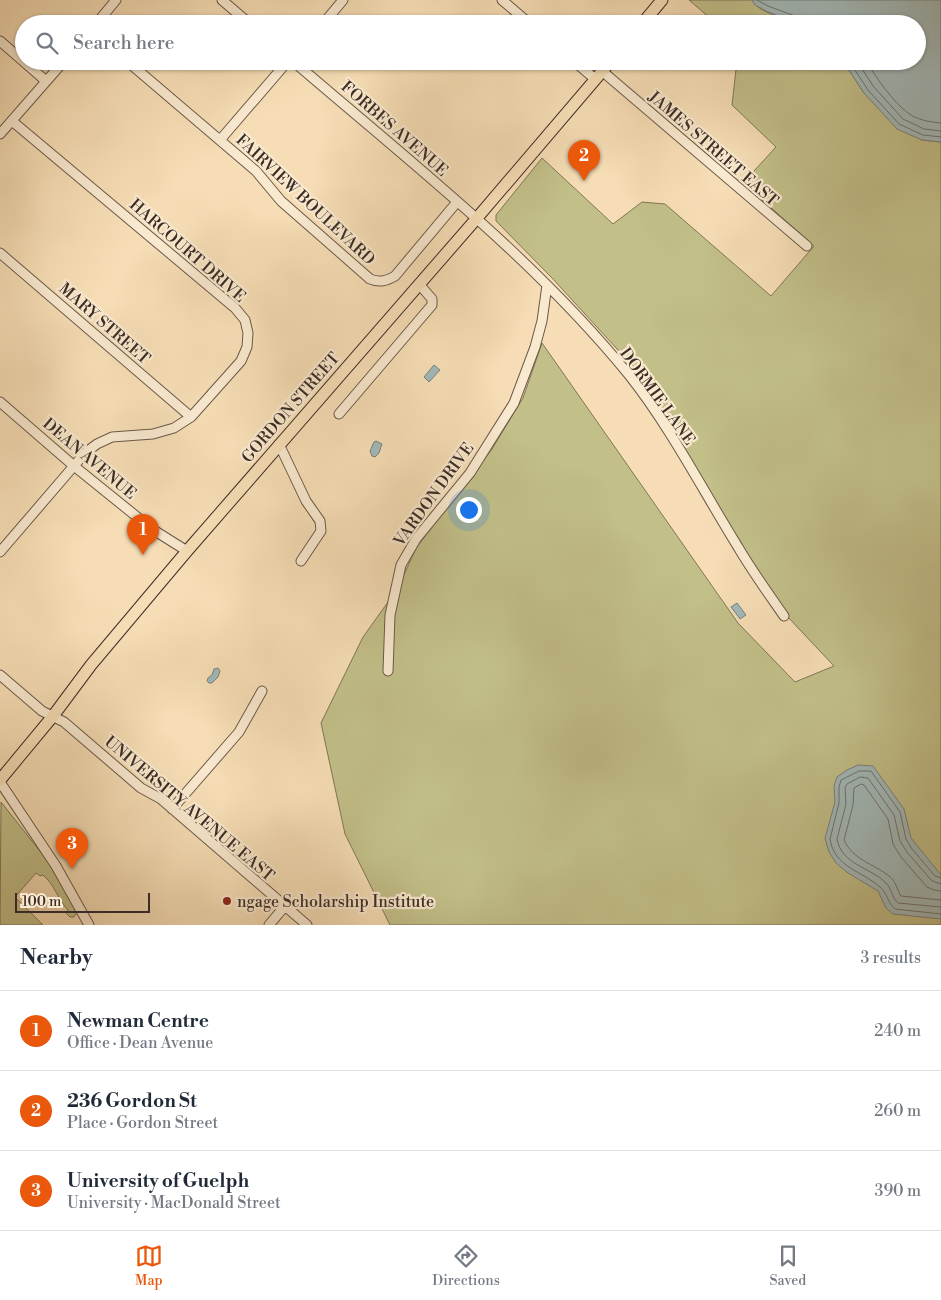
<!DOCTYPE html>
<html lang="en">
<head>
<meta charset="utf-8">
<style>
	:root { --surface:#fff; --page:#f6f6f7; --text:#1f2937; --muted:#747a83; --line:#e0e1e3; --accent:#ea580c }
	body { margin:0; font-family:"Libre Bodoni",serif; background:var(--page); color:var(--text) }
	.scale { position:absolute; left:15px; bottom:12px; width:135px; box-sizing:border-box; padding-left:5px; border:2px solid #3c2d26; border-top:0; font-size:14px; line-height:18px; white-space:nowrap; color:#3c2d26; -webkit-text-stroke:4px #f9e9cf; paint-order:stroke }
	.you { position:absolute; left:468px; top:509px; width:18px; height:18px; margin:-12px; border:4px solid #fff; border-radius:50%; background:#1a73e8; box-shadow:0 0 0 8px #1a73e833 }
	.badge { display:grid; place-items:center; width:32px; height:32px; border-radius:50%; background:var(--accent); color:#fff; font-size:16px; font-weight:700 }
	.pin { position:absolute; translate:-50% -41px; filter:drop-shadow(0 1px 2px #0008) }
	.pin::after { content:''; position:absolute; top:26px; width:18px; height:15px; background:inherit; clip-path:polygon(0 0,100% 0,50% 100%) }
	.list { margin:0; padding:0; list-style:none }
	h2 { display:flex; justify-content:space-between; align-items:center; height:65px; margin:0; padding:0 20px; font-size:21px }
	h2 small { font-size:16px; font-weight:400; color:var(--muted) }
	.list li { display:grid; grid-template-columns:32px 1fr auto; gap:15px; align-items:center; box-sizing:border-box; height:80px; padding:0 20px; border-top:1px solid var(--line) }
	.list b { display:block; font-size:19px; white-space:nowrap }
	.list p { margin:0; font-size:16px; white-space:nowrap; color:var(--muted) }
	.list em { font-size:16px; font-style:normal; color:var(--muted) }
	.icon { flex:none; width:28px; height:28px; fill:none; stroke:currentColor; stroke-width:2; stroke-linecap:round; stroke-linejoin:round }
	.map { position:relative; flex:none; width:941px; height:925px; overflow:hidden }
	.search { position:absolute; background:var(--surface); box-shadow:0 1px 4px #0004; left:15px; right:15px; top:15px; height:55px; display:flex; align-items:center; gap:12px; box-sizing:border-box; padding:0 18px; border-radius:28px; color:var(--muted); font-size:19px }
	.sheet { height:305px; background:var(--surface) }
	nav { display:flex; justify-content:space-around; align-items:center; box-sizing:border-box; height:70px; border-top:1px solid var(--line); background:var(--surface); font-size:14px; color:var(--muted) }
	nav a { display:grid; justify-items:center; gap:2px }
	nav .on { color:var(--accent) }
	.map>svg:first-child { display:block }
	.green { fill:#c2bf89; stroke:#7f7658 }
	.water { fill:#a2b9b9; stroke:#79817e }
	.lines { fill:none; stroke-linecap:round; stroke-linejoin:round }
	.shore { stroke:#6f7370; stroke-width:1 }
	.minor-casing { stroke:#6a594a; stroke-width:11 }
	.major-casing { stroke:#3c2d26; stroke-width:13 }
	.minor { stroke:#f9e9cf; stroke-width:9 }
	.major { stroke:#f6ddb5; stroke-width:11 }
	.poi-dot { fill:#8f2418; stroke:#f9e9cf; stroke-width:2 }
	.labels { text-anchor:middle; stroke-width:4.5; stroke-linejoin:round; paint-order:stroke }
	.street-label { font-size:16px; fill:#3c2d26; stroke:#f9e9cf }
	.poi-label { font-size:16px; fill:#3c2d26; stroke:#f9e9cf; text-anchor:start }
</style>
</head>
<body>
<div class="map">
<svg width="941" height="925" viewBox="0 0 941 925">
	<rect width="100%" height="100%" fill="#f6ddb5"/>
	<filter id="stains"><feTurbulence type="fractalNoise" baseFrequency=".004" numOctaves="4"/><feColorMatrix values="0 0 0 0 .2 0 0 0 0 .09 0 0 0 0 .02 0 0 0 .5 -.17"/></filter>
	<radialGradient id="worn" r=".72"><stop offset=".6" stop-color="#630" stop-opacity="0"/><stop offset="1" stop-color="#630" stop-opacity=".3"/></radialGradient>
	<!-- green -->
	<path class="green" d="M 689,0 L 752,0 C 760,15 783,15 797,24 L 717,24 Z
		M 737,61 L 843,61 L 864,93 L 922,140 L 941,142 L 941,925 L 390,925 L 345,834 L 321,723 L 363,637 L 398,588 L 416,548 L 492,449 L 523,398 L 542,343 L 738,623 L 795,682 L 834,666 L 786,615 L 658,417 L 639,373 L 552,278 L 496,221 L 496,215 L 542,158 L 613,224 L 642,202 L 665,204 L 771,296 L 814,246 L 743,183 L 776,147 L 732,105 Z
		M 1,802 L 47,860 L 76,910 L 76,914 L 74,917 L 70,917 L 66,913 L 68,910 C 58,900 55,885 43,875 L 40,876 L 36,873 L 15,897 L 43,925 L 0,925 Z"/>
	<!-- water -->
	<path class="water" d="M 752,0 L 941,0 L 941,142 L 922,140 L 897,129 L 864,93 L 843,61 L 917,61 L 917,24 L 797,24 L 766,11 L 755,5 Z
		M 434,365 L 440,370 L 429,382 L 424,377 Z
		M 376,441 L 382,444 L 379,453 L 375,457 L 372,456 L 370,451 L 374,442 Z
		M 737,603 L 746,615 L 740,619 L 731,607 Z
		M 218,668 L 220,671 L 218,677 L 212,683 L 209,683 L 207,681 L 208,678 L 212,675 L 214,669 Z
		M 858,765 L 873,766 L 904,809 L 911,838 L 941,875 L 941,919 L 893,914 L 886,908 L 878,891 L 848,873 L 836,863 L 829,852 L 825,838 L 835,802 L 834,786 L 837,777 L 847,770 Z"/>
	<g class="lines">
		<!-- shore -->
		<path class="shore" d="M 757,0 L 768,6 L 795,16 L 798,19 L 799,24
			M 849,61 L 868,90 L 899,124 L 923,135 L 941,137
			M 857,61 L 873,86 L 903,119 L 924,129 L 941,131
			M 866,61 C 875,76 893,102 908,113 C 917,120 930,122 941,123
			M 941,878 L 935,876 L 912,849 L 906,839 L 900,812 L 871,771 L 859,771 L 841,780 L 839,787 L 839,803 L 830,839 C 834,867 862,871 880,887 C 887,892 887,902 895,909 L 941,914
			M 941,884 L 932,881 L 907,852 L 900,841 L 894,815 L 868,778 L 860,777 L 847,784 L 845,788 L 846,804 L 837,839 C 842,865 870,867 886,883 C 892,889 892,898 898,903 L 941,907
			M 941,891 L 934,890 L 927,887 L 901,857 L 893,844 L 888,819 L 864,785 L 861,784 L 854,788 L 853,805 L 844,840 C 853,860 874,864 889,876 C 896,881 897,890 901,896 L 941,900"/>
		<!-- minor casing -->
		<g class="minor-casing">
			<path id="minor" d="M 222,0 L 250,24
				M 502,0 L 530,24
				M 96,24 L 116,0
				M 323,24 L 343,0
				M 0,41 L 46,81
				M 127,61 L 256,171 L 281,201 L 370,279 C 380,283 386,281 395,276 L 457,202
				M 293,61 C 409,161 532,256 629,375 C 671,428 702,489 738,547 C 752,571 768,593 784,616
				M 574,61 L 595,79
				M 602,71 L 807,246
				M 0,134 L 64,61
				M 220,140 L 288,61
				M 0,253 L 191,417
				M 0,402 L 74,466 L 152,529 L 187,551
				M 339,414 L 432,305 L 432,299 L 419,284
				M 279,444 L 306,501 L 320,521 L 321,531 L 301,561
				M 0,552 L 85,453 L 97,444 L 112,437 L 153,434 L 174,428 L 191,417 L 241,361 L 247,347 L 248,333 L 245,320 L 235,308 L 12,121
				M 388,671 L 390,615 L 401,565 L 416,539 L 470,473 L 514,403 L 535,347 L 542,321 L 547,285
				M 0,675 L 42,711 L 64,722 L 141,788 L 161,799 L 307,925
				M 0,782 L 56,866 L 89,925
				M 172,809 L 239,732 L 262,691
				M 269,925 L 285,906"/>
		</g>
		<!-- major casing -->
		<g class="major-casing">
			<path id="major" d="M 642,24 L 662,0
				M 0,780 L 53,716 L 91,665 L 187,551 L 477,218 L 611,61"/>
		</g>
		<!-- minor -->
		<use href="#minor" class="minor"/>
		<!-- major -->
		<use href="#major" class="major"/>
	</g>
	<!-- markers -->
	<circle class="poi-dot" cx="227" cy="901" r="5"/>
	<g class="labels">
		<!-- street labels -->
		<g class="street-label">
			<text transform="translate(395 128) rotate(41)" y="6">FORBES AVENUE</text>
			<text transform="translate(714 148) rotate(41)" y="6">JAMES STREET EAST</text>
			<text transform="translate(306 199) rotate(43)" y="6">FAIRVIEW BOULEVARD</text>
			<text transform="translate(188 250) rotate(41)" y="6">HARCOURT DRIVE</text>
			<text transform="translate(105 323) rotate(41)" y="6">MARY STREET</text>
			<text transform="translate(658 396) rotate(54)" y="6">DORMIE LANE</text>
			<text transform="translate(290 407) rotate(-49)" y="6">GORDON STREET</text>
			<text transform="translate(90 458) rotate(40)" y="6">DEAN AVENUE</text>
			<text transform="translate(433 494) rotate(-54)" y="6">VARDON DRIVE</text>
			<text transform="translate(190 808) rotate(40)" y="6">UNIVERSITY AVENUE EAST</text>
		</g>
		<!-- poi labels -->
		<g class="poi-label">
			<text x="237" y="907">ngage Scholarship Institute</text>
		</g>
	</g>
	<rect width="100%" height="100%" filter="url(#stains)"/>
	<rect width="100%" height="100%" fill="url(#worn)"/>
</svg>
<div class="scale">100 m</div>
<div class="you"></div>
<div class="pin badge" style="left:143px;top:555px">1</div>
<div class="pin badge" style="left:584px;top:181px">2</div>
<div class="pin badge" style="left:72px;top:869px">3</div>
<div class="search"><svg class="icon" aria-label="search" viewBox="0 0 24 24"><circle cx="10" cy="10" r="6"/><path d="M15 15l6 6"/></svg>Search here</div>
</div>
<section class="sheet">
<h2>Nearby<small>3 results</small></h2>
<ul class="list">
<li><span class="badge">1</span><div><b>Newman Centre</b><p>Office · Dean Avenue</p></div><em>240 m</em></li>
<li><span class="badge">2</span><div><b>236 Gordon St</b><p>Place · Gordon Street</p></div><em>260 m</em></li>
<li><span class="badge">3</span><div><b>University of Guelph</b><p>University · MacDonald Street</p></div><em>390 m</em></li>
</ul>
</section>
<nav>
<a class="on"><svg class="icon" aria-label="map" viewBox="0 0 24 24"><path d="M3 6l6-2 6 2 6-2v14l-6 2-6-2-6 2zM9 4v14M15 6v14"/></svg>Map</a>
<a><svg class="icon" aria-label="directions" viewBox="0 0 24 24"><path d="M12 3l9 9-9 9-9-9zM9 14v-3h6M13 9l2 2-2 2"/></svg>Directions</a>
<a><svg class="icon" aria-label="saved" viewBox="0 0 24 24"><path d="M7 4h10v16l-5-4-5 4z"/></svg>Saved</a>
</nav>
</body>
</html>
